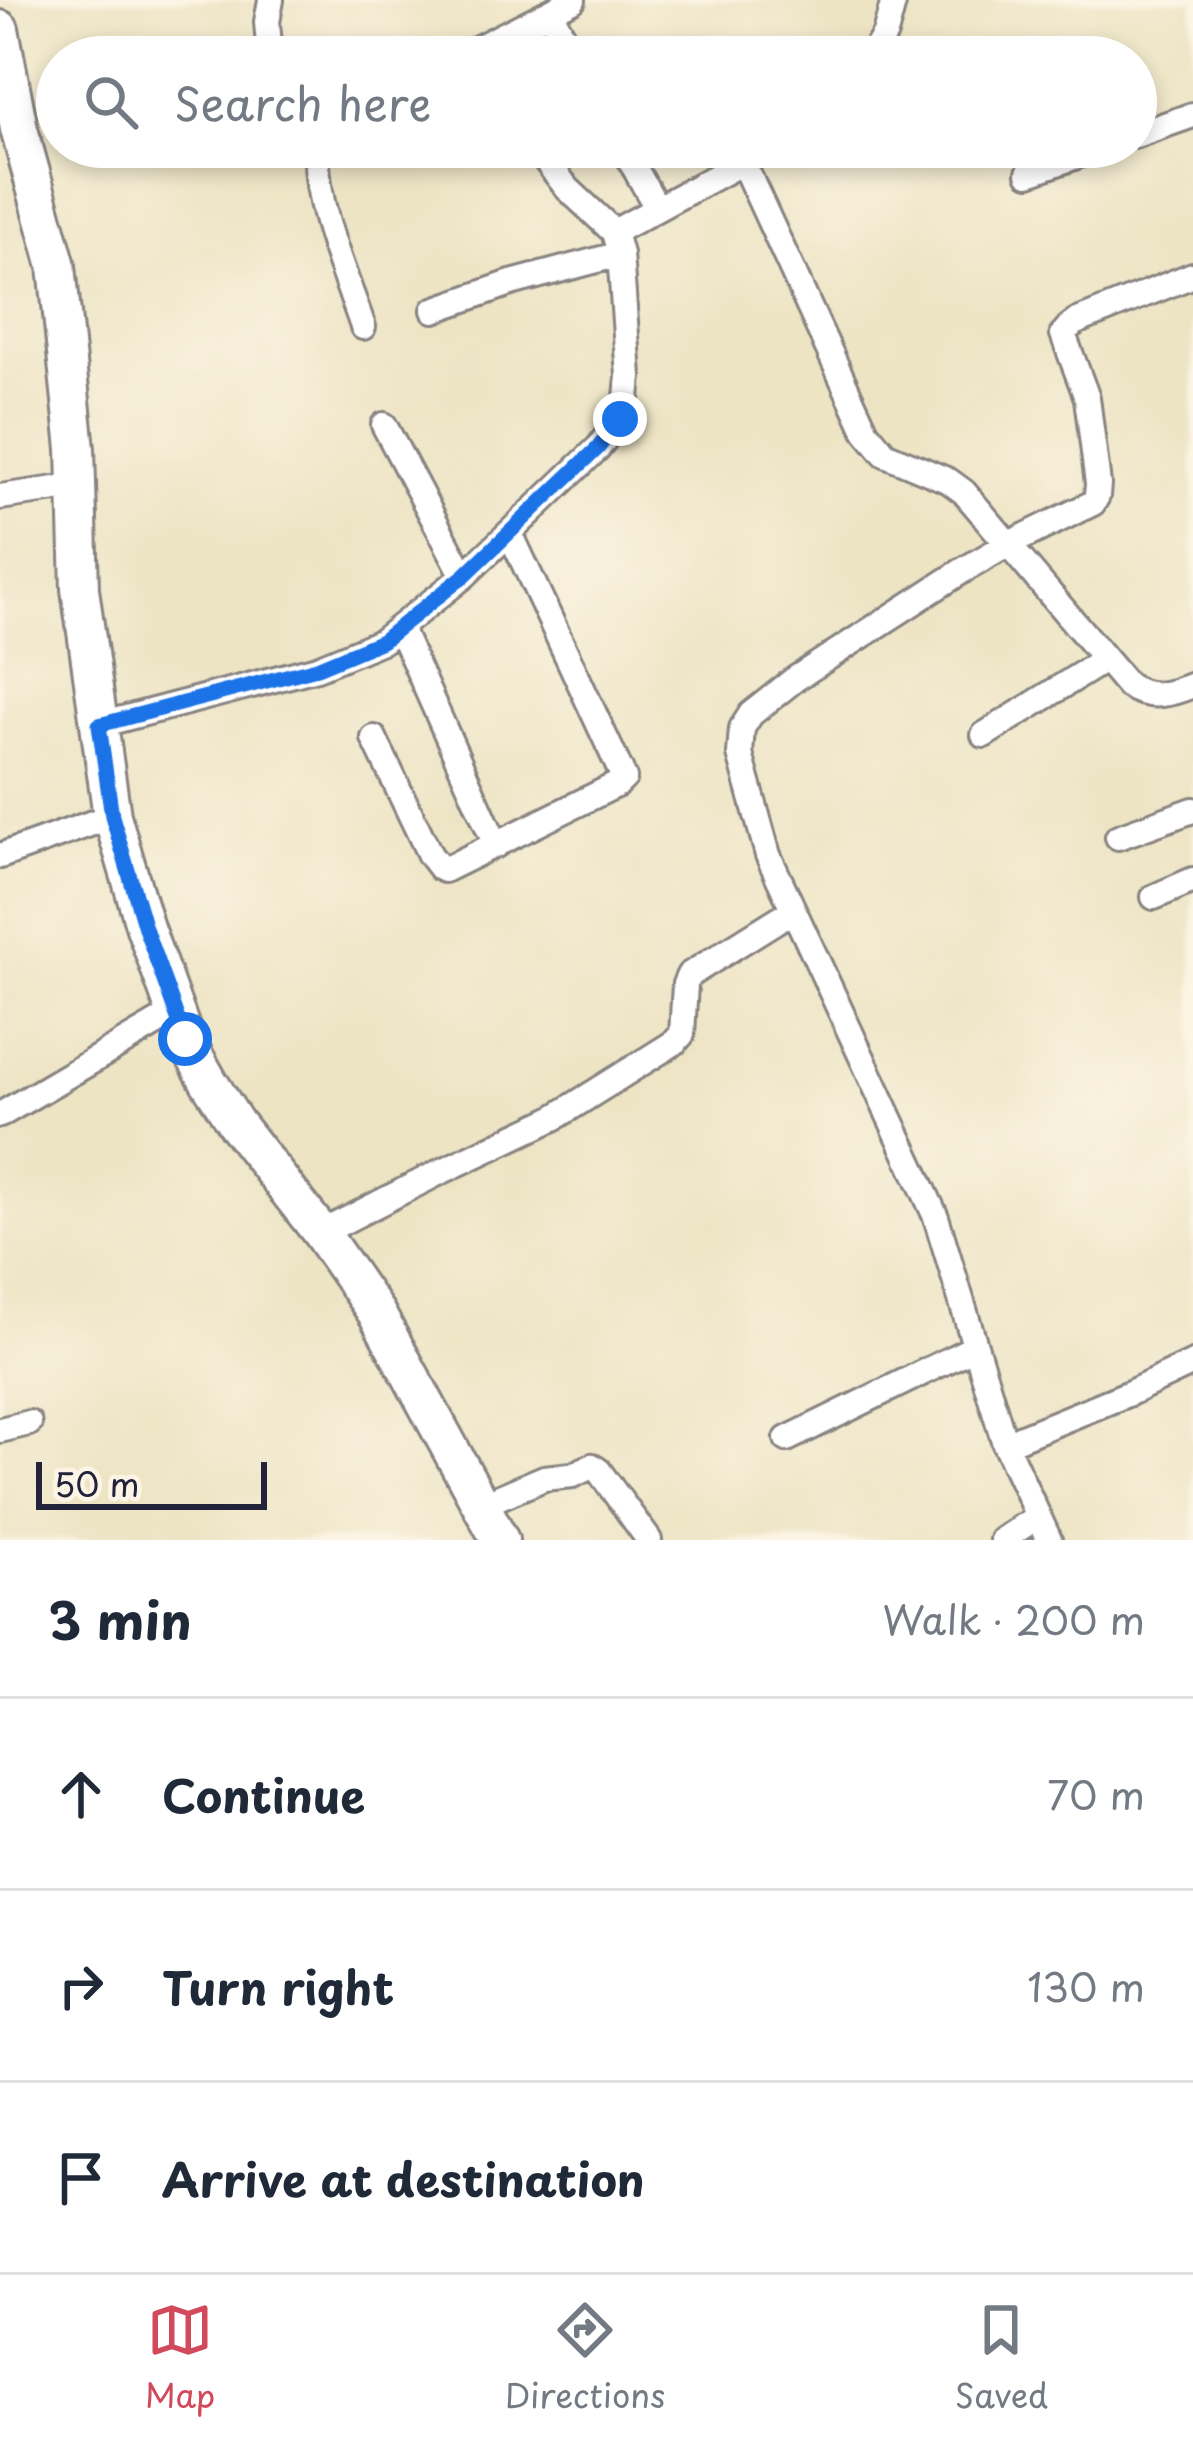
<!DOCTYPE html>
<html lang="en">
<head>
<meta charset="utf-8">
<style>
	:root { --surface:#fff; --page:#f6f6f7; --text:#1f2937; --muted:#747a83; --line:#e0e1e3; --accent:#d1495b }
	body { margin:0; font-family:"Playpen Sans",sans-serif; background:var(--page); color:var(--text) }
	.scale { position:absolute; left:36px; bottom:30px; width:231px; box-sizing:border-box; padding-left:12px; border:6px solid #22223b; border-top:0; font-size:33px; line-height:42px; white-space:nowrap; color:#22223b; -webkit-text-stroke:9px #fcf5e5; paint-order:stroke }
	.stop { position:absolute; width:36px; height:36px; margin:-27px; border:9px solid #1a73e8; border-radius:50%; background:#fff }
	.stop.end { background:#1a73e8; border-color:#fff; box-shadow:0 3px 12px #0008 }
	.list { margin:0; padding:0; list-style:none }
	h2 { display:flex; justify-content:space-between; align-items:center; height:156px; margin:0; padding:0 48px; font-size:51px }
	h2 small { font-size:39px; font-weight:400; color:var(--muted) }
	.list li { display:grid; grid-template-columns:78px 1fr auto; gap:36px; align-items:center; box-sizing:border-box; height:192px; padding:0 48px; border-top:3px solid var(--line) }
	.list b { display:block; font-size:45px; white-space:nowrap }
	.list em { font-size:39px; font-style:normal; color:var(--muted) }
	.icon { flex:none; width:66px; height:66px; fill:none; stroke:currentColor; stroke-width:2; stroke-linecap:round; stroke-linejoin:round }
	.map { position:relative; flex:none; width:1193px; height:1540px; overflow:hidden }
	.search { position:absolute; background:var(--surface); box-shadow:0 6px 18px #0003; left:36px; right:36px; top:36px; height:132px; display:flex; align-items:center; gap:30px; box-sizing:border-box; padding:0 42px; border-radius:66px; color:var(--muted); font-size:45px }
	.sheet { height:732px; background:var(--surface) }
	nav { display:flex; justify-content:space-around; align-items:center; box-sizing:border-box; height:168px; border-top:3px solid var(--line); background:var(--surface); font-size:33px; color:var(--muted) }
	nav a { display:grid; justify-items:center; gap:6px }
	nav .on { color:var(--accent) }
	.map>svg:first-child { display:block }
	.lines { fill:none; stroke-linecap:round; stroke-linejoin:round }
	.street-casing { stroke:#888380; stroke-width:30 }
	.secondary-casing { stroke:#888380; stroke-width:42 }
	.street { stroke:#fff; stroke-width:24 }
	.secondary { stroke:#fff; stroke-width:36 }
	.route { stroke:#1a73e8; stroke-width:15 }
</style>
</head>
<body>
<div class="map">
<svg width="1193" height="1540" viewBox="0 0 1193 1540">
	<rect width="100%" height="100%" fill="#fcf5e5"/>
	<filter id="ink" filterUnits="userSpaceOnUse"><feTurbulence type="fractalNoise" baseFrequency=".00833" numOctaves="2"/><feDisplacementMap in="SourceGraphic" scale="24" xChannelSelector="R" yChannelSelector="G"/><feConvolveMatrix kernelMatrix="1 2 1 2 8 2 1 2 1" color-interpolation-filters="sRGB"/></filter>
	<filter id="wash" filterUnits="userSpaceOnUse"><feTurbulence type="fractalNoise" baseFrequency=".004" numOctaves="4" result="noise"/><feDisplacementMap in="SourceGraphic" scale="48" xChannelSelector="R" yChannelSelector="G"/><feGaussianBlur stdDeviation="2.7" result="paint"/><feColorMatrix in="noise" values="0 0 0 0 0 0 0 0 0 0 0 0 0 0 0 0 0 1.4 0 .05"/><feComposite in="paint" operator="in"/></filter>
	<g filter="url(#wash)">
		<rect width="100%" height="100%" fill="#ede4c4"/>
	</g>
	<g filter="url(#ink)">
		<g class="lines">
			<!-- street casing -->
			<g class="street-casing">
				<path id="street" d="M 550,12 L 574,57
					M 470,52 L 573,0
					M 270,57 L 267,22 L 271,0
					M 871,57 L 885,34 L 894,0
					M 1136,135 L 1193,115
					M 317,147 C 314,208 344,270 363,327
					M 623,147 L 657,208
					M 743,163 L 866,431 L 885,454 L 949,481 L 964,492 L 1127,685 C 1149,700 1169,695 1193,685
					M 1029,173 L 1102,147
					M 614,232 L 770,147
					M 434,310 L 511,283 L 620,254
					M 384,425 L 464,576
					M 0,497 L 77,486
					M 400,629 L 496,845
					M 99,725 L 317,668 L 382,641 L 464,576 L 598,448 L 620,419 L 627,398 L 629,376 L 620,254 L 614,232 L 568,189 L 535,147
					M 984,735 L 1104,660
					M 374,738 L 430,855 L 440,868 L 444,870 L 618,784 L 624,778 L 510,533
					M 1118,837 L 1193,810
					M 0,856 L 112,816
					M 1154,897 L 1193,880
					M 0,1115 L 176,1012
					M 321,1233 L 434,1175 L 554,1118 L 675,1042 L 682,1034 L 685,984 L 689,975 L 793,910
					M 0,1430 L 29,1423
					M 787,1439 L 975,1347
					M 1005,1444 L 1132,1392 L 1193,1363
					M 481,1505 L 544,1478 L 573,1475 L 592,1466 L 599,1471 L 649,1540
					M 1002,1540 L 1038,1516
					M 1049,1540 L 1005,1444 L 936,1217 L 768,855 L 740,754 L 742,728 L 751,714 L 795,679 L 962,571 L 1007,545 L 1093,503 L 1097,496 L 1098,484 L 1087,398 L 1063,334 L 1069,327 L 1078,321 L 1193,275"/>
			</g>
			<!-- secondary casing -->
			<g class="secondary-casing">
				<path id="secondary" d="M 0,29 L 19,129 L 57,266 L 76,449 L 80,589 L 112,816 L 145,928 L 185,1039 L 209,1082 L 236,1124 L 321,1233 L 377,1314 L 500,1540"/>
			</g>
			<!-- street -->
			<use href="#street" class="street"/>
			<!-- secondary -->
			<use href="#secondary" class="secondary"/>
		</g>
	</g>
	<g class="lines" filter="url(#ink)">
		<!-- route -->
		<path class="route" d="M 185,1039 L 145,928 L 112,816 L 99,725 L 317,668 L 382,641 L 464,576 L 598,448 L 620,419"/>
	</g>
</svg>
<div class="scale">50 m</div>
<div class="stop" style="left:185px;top:1039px"></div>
<div class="stop end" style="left:620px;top:419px"></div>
<div class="search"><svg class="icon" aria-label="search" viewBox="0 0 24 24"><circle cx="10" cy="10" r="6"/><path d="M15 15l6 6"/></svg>Search here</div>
</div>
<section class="sheet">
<h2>3 min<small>Walk · 200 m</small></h2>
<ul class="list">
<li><svg class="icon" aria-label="ahead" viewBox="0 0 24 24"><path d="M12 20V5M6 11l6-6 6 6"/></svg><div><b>Continue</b></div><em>70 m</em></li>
<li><svg class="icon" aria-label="right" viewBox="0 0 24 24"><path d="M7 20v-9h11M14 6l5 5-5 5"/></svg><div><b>Turn right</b></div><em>130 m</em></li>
<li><svg class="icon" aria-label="arrive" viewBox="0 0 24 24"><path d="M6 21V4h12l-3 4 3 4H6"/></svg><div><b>Arrive at destination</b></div></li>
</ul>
</section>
<nav>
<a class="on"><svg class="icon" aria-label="map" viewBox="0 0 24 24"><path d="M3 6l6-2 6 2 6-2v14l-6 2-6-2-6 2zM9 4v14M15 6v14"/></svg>Map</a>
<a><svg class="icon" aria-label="directions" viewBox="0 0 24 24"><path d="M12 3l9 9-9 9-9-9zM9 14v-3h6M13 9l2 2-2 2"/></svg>Directions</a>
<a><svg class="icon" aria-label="saved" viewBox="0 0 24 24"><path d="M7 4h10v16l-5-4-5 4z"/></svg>Saved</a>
</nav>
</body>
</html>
